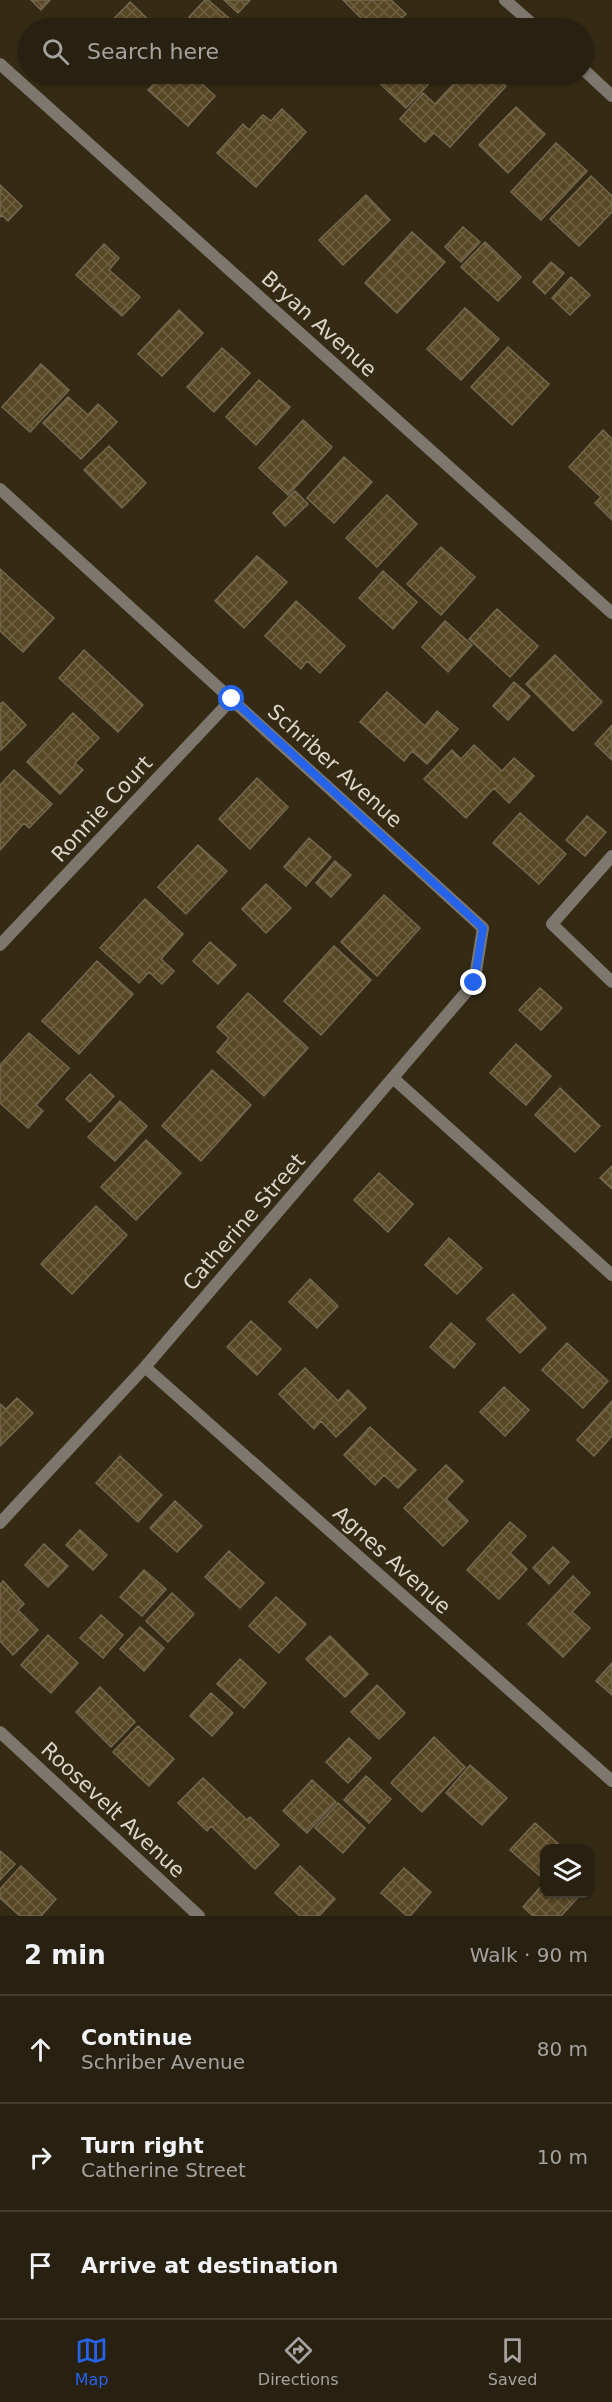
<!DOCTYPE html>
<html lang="en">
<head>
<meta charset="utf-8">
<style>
	:root { --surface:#282010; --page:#342d1e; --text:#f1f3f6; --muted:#a5a39f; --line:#443e30; --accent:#2563eb }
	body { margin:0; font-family:"DejaVu Sans",sans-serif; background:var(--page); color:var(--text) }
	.controls { position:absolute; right:18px; bottom:18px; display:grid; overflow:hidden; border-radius:12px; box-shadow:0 2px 4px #0004 }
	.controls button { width:54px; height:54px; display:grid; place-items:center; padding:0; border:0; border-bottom:2px solid var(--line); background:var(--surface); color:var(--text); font:30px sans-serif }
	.stop { position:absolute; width:18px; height:18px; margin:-14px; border:4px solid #2563eb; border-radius:50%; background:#fff }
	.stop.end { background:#2563eb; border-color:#fff; box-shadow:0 2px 6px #0008 }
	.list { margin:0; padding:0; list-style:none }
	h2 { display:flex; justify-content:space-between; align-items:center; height:78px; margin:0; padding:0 24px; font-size:26px }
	h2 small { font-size:20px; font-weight:400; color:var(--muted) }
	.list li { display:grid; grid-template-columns:39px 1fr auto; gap:18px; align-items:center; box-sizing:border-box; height:108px; padding:0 24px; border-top:2px solid var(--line) }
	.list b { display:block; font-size:22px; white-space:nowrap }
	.list p { margin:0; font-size:20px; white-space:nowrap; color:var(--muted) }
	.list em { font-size:20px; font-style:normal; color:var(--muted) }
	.icon { flex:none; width:33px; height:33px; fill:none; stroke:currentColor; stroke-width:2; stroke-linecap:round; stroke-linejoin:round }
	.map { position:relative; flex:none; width:612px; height:1916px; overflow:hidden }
	.search { position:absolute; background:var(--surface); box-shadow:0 2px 4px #0004; left:18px; right:18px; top:18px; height:66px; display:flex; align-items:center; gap:15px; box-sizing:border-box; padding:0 21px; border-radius:33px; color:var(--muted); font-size:22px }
	.sheet { height:402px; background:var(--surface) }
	nav { display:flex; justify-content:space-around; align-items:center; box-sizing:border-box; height:84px; border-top:2px solid var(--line); background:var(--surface); font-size:16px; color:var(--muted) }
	nav a { display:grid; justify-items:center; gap:3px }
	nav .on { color:var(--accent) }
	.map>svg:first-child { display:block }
	.building { fill:url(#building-cross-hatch); stroke:#746851; stroke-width:1.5 }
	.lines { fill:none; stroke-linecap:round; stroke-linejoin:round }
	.street { stroke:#7d776d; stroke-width:12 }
	.route { stroke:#2563eb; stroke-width:8 }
	.labels { text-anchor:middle; stroke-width:4.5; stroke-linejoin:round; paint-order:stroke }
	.street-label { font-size:21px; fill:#dcd5c9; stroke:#352b15 }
</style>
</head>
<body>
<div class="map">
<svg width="612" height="1916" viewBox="0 0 612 1916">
	<defs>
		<pattern id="building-cross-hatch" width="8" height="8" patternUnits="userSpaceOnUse" patternTransform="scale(1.5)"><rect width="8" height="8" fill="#584724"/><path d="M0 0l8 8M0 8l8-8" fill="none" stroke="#6f6142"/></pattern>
	</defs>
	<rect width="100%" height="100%" fill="#352b15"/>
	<!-- building -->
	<path class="building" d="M 31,0 L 50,0 L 41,10 Z
		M 205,0 L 208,0 L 230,19 L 222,28 L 202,28 L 189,17 Z
		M 224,0 L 250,0 L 238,13 Z
		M 343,0 L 391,0 L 406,14 L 391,28 L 371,28 Z
		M 130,2 L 157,28 L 105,28 Z
		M 163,74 L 191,74 L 215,96 L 188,126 L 148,90 Z
		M 380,74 L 438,74 L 406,108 L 375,79 Z
		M 463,74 L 492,74 L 506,86 L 450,147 L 434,133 L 425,142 L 400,119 L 423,93 L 435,104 Z
		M 516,107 L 545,134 L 508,173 L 479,145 Z
		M 282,109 L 306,132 L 256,187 L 217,153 L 243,124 L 249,130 L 263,115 L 271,121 Z
		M 556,143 L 587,171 L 541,220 L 511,192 Z
		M 591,176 L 612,196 L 612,212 L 579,246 L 550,219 Z
		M 0,185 L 22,206 L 8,221 L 2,215 L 0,217 Z
		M 366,195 L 390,220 L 343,265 L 319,240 Z
		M 463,227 L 480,242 L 461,262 L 445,247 Z
		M 412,232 L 445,262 L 397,313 L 365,283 Z
		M 485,242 L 521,277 L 498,301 L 461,267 Z
		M 104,244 L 119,258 L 109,270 L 140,297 L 122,316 L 76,275 Z
		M 551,262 L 564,273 L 545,294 L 533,282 Z
		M 571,277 L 590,295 L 570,315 L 552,298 Z
		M 465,308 L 499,339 L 461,380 L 427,349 Z
		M 179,310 L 203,333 L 162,376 L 138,354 Z
		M 508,347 L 549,384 L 512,425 L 471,387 Z
		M 222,348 L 250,373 L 214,412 L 187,387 Z
		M 41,364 L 69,390 L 30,432 L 2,407 Z
		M 259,380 L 290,407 L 256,445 L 226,417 Z
		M 68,397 L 88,415 L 98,404 L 117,422 L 81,459 L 43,423 Z
		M 303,420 L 332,447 L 288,495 L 259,468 Z
		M 603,430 L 612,439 L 612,520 L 595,503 L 601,497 L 569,467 Z
		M 109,446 L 146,483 L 122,508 L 84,470 Z
		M 344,457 L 372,482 L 334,523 L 307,498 Z
		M 295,491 L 308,504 L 285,526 L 273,513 Z
		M 387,495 L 417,524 L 377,567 L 346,538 Z
		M 441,547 L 475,577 L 441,615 L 407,584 Z
		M 257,556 L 287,582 L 244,628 L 215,601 Z
		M 0,569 L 54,618 L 23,652 L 0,631 Z
		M 383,571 L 417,602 L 393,629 L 359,598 Z
		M 296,601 L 345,646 L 320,673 L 307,661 L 301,669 L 265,636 Z
		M 497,609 L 538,646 L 510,677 L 469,639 Z
		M 445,621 L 472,645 L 448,672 L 422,647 Z
		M 84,650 L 143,705 L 118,732 L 59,678 Z
		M 555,655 L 602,702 L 573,731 L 526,684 Z
		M 514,682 L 530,696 L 508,720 L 493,706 Z
		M 387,692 L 425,726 L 437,711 L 458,729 L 427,764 L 412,751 L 404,761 L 360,722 Z
		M 3,702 L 26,725 L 1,750 L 0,704 Z
		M 73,713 L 99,738 L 75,763 L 83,770 L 60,794 L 27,762 Z
		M 612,725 L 612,760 L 595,744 Z
		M 474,745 L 502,771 L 514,758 L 534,776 L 509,803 L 494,788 L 466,818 L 424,779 L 452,750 L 461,759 Z
		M 14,770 L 52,804 L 29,828 L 24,823 L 0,850 L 0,785 Z
		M 257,778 L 288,807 L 250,849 L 219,819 Z
		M 520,813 L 566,854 L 539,884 L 493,843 Z
		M 587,816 L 606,832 L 585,856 L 566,840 Z
		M 309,838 L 331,857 L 306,886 L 284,867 Z
		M 198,845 L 227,871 L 186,914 L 158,887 Z
		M 335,861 L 351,875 L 331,897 L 316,883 Z
		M 266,884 L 291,908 L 266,933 L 242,909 Z
		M 384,895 L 420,928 L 377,976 L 341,942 Z
		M 145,899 L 183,934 L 161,959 L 174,971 L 162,984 L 149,972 L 139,983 L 100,948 Z
		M 210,942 L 236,965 L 218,984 L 193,961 Z
		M 334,946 L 371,980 L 321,1035 L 284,1001 Z
		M 97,961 L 133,994 L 79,1054 L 42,1021 Z
		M 540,988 L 562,1008 L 541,1030 L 519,1010 Z
		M 248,993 L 308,1048 L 264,1096 L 217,1052 L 229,1038 L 217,1027 Z
		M 29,1033 L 69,1068 L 36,1105 L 43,1111 L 28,1128 L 0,1103 L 0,1065 Z
		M 516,1044 L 551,1076 L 526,1105 L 490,1073 Z
		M 212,1070 L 251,1105 L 201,1161 L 162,1126 Z
		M 90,1074 L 114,1096 L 90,1122 L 66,1099 Z
		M 560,1088 L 600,1126 L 575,1152 L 535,1115 Z
		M 120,1101 L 147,1126 L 115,1161 L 88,1137 Z
		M 146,1140 L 181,1173 L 136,1220 L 101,1187 Z
		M 612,1166 L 612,1189 L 600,1178 Z
		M 379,1173 L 413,1204 L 388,1232 L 354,1200 Z
		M 96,1206 L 127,1235 L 72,1294 L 41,1264 Z
		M 449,1238 L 482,1268 L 457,1294 L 425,1265 Z
		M 310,1279 L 338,1306 L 317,1328 L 289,1302 Z
		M 513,1294 L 546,1328 L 520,1353 L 487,1319 Z
		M 251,1321 L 281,1349 L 257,1375 L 227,1347 Z
		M 451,1323 L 475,1344 L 454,1368 L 430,1347 Z
		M 567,1343 L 608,1381 L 583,1408 L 542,1370 Z
		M 305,1368 L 338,1401 L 348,1390 L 366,1408 L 336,1437 L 321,1421 L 314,1429 L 279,1394 Z
		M 504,1387 L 529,1410 L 505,1436 L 480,1412 Z
		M 17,1398 L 33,1413 L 0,1446 L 0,1404 L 6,1409 Z
		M 612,1401 L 612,1436 L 594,1456 L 577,1440 Z
		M 370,1427 L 416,1470 L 398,1488 L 384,1475 L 375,1485 L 344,1455 Z
		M 120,1456 L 162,1495 L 138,1522 L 96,1483 Z
		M 446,1465 L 463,1481 L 446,1499 L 468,1521 L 443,1546 L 404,1508 Z
		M 175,1501 L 202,1526 L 177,1552 L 150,1528 Z
		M 510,1522 L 526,1536 L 510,1553 L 527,1569 L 499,1599 L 467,1570 Z
		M 80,1530 L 107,1555 L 93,1570 L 66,1545 Z
		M 44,1544 L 68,1566 L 48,1587 L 25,1565 Z
		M 553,1547 L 569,1562 L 549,1584 L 533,1568 Z
		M 229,1551 L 264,1583 L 240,1608 L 205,1577 Z
		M 144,1570 L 166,1589 L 142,1616 L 120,1597 Z
		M 573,1576 L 590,1593 L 572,1612 L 590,1628 L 563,1657 L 528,1624 Z
		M 3,1581 L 24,1604 L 18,1610 L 38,1630 L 13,1655 L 0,1641 L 0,1585 Z
		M 172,1593 L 194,1614 L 168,1642 L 146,1621 Z
		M 276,1597 L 306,1624 L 279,1653 L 249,1626 Z
		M 101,1615 L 123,1635 L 103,1658 L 80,1638 Z
		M 140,1627 L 164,1648 L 144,1671 L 120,1649 Z
		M 48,1635 L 78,1663 L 51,1693 L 21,1665 Z
		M 330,1636 L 368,1674 L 345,1697 L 306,1659 Z
		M 240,1659 L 266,1683 L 244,1708 L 217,1684 Z
		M 612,1663 L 612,1695 L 596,1681 Z
		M 377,1685 L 405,1713 L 379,1739 L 351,1712 Z
		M 100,1687 L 135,1722 L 111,1747 L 76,1712 Z
		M 211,1693 L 233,1713 L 212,1736 L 190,1716 Z
		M 138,1726 L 174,1759 L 149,1786 L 113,1752 Z
		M 434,1737 L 465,1767 L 422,1812 L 391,1783 Z
		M 349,1738 L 371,1758 L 348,1783 L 326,1762 Z
		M 470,1765 L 507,1798 L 482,1825 L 446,1793 Z
		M 366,1776 L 391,1799 L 369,1823 L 344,1800 Z
		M 203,1778 L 247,1820 L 250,1817 L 279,1845 L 255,1869 L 211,1826 L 207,1831 L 178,1803 Z
		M 312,1780 L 336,1802 L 307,1833 L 283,1811 Z
		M 338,1803 L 365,1828 L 343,1853 L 315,1828 Z
		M 535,1823 L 563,1848 L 544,1848 L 544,1873 L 541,1877 L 510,1850 Z
		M 0,1851 L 15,1864 L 0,1880 Z
		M 21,1866 L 56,1899 L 41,1916 L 20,1916 L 0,1898 L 0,1889 Z
		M 300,1866 L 335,1899 L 319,1916 L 300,1916 L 275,1893 Z
		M 404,1868 L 431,1892 L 410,1916 L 407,1916 L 381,1893 Z
		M 544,1883 L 544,1894 L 581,1894 L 561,1916 L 533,1916 L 523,1907 Z"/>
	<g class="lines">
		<!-- street -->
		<path class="street" d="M 505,0 L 537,28
			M 0,64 L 612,613
			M 584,70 L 612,96
			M 0,489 L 483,928 L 474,983 L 145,1367 L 0,1523
			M 612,856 L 552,924 L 612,982
			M 0,945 L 232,699
			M 393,1078 L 612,1275
			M 145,1367 L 612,1781
			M 0,1732 L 199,1916"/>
	</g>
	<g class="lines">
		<!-- route -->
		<path class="route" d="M 232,699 L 483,928 L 474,983"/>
	</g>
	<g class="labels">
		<!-- street labels -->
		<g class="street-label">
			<text transform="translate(319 324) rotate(42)" y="7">Bryan Avenue</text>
			<text transform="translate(335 766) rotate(42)" y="7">Schriber Avenue</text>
			<text transform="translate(102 809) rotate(-47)" y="7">Ronnie Court</text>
			<text transform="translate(244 1222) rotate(-49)" y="7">Catherine Street</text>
			<text transform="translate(392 1560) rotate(42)" y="7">Agnes Avenue</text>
			<text transform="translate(113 1810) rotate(43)" y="7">Roosevelt Avenue</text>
		</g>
	</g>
</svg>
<div class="controls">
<button><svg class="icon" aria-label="layers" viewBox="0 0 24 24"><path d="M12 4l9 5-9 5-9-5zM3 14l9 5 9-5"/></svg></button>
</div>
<div class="stop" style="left:232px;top:699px"></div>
<div class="stop end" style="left:474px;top:983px"></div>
<div class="search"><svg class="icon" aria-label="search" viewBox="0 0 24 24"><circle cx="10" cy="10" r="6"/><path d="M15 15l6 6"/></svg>Search here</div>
</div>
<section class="sheet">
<h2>2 min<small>Walk · 90 m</small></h2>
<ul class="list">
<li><svg class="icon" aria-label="ahead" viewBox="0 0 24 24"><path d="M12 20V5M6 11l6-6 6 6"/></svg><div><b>Continue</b><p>Schriber Avenue</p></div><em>80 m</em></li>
<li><svg class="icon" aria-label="right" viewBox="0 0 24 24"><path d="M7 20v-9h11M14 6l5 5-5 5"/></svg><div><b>Turn right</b><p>Catherine Street</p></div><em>10 m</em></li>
<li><svg class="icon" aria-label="arrive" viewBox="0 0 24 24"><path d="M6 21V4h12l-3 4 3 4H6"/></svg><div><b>Arrive at destination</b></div></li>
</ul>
</section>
<nav>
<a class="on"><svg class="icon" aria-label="map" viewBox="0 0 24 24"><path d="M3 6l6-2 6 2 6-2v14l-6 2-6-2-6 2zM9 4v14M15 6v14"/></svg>Map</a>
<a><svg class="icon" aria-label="directions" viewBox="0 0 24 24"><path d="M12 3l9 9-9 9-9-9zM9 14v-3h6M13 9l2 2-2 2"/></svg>Directions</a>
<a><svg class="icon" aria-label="saved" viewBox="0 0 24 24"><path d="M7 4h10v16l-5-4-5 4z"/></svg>Saved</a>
</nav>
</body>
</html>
